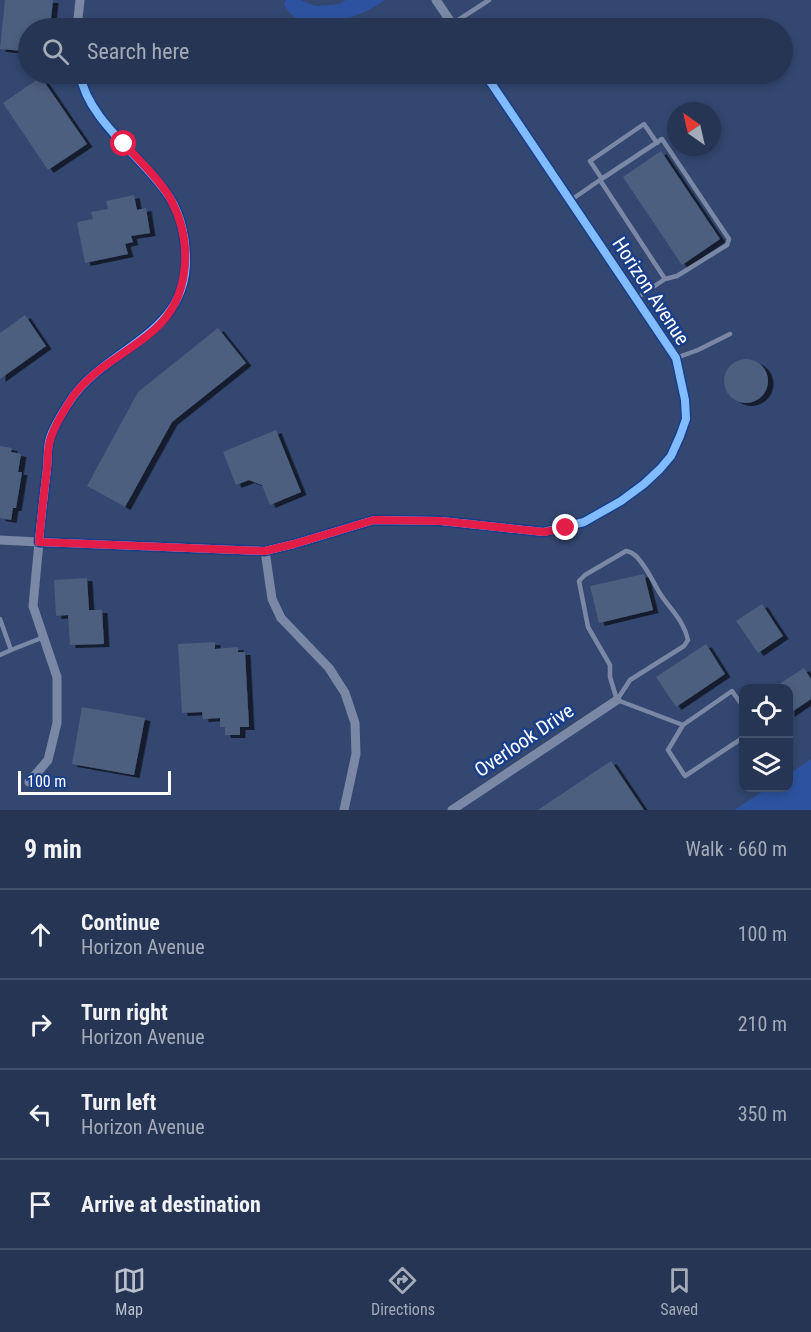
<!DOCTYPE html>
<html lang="en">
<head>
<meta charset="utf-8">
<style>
	:root { --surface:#263554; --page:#2e3d5a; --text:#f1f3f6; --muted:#a4abb8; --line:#42506b; --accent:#b8bfcd }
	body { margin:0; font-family:"Roboto Condensed",sans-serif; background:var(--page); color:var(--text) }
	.controls { position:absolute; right:18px; bottom:18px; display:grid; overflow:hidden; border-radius:12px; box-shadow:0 3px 9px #0003 }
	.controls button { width:54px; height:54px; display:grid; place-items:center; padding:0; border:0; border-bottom:2px solid var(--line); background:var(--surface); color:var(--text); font:30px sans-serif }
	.compass { position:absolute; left:667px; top:102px; width:54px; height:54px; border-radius:50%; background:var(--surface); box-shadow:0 3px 9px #0003; rotate:326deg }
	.scale { position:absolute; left:18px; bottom:15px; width:153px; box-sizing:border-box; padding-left:6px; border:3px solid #fff; border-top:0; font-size:16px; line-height:21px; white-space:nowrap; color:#fff; -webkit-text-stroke:4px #193e8a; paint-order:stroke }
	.stop { position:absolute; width:18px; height:18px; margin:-14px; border:4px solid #e11d48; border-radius:50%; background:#fff }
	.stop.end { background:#e11d48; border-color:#fff; box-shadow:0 2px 6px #0008 }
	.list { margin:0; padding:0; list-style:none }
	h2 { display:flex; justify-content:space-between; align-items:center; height:78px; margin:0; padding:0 24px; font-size:26px }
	h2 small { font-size:20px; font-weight:400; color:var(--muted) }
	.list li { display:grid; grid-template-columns:39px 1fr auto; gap:18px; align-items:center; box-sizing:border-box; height:90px; padding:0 24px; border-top:2px solid var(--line) }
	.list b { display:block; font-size:22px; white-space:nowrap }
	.list p { margin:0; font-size:20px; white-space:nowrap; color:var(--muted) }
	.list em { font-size:20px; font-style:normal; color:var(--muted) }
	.icon { flex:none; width:33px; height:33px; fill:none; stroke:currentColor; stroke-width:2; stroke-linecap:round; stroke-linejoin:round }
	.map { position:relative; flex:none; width:811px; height:810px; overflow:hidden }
	.search { position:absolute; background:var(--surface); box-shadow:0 3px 9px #0003; left:18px; right:18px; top:18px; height:66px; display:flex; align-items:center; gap:15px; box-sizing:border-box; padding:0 21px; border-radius:33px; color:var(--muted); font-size:22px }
	.sheet { height:438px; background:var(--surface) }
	nav { display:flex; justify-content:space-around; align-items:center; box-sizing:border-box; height:84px; border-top:2px solid var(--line); background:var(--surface); font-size:16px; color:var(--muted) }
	nav a { display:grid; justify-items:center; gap:3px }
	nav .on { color:var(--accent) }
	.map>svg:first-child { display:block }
	.green { fill:#2d53a0 }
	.building { fill:#4d5e7f; filter:url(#shadow) }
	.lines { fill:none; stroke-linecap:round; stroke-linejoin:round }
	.lane { stroke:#7a88a5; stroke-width:4.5 }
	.street { stroke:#7a88a5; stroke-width:9 }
	.cycleway-casing { stroke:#193e8a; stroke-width:11 }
	.cycleway { stroke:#80bcff; stroke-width:8 }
	.route { stroke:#e11d48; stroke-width:8 }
	.labels { text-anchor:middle; stroke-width:5; stroke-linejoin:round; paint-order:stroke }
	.street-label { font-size:20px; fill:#fff; stroke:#193e8a }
</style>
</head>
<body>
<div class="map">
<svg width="811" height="810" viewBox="0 0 811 810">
	<defs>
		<filter id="shadow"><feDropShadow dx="5.5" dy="3" stdDeviation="0" flood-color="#0009"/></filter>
	</defs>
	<rect width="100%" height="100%" fill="#334770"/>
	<!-- green -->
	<path class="green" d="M 286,0 L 300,0 L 312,5 L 319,6 L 339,4 L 346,0 L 385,0 C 359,18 340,22 308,24 C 299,22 288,13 284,5 Z
		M 811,759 L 811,810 L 734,810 L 768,788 L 788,788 L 789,774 Z"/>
	<!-- building -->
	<path class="building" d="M 5,0 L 53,0 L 50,28 L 28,28 L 28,43 L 24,42 L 24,51 L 0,49 Z
		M 41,77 L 87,144 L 48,170 L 3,103 Z
		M 661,151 L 720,239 L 682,265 L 623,177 Z
		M 134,195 L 137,210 L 146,208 L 150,233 L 131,236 L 133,242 L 125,244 L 128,254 L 85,263 L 77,222 L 93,219 L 91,212 L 108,209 L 106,201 Z
		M 25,315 L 46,346 L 0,379 L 0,333 Z
		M 218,328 L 246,363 L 172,422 L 125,507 L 87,486 L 138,392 Z
		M724 381a22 22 0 1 1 44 0a22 22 0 1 1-44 0Z
		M 276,430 L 301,492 L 270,505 L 262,485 L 249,480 L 236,485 L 223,452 Z
		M 0,446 L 12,448 L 11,452 L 21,454 L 18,472 L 22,472 L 16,508 L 13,508 L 11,520 L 0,518 Z
		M 644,574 L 653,610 L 599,623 L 590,586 Z
		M 87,578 L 89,610 L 102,610 L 104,644 L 70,645 L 68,615 L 56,616 L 54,580 Z
		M 762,604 L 783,636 L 758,653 L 736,621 Z
		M 215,642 L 215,649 L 238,647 L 238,652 L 245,652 L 249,727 L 240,727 L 240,735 L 225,735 L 225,727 L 220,727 L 220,718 L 203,719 L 202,712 L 182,713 L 178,644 Z
		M 706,644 L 725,674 L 676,707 L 656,677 Z
		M 804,668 L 811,679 L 811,699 L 789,714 L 789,688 L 773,688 Z
		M 82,707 L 145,718 L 134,775 L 72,764 Z
		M 611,761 L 644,810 L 538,810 Z"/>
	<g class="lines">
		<!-- lane -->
		<path class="lane" d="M 452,24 L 489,0
			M 602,179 L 590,161 L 644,124 L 657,143
			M 600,180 L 662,139 L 729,239 L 727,245 L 677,276 L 665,279
			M 571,200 L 600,180 L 665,279 L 637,298
			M 676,358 L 698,350 L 730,334
			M 626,551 C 632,552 637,556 641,562 C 649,572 654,584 661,595 C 671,610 684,621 688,640 L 684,646 L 630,680 L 617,700 L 610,677 L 610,665 L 588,627 L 579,581 L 585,575 Z
			M 0,619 L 11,650 L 44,637
			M 0,655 L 11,650
			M 617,700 L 683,725
			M 744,708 L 732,691 L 683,725 L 668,750 L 685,776 L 744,737"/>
		<!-- street -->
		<path class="street" d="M 436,0 L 455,28
			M 77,28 L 80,0
			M 80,74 C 88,122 145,158 170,198 C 181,215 186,239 186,259 C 187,336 104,348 70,401 C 63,412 54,425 50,438 C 47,447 48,459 47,469 C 44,494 41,518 39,542 L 265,551 L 294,544 L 374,520 L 441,521 L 544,532 L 584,522 L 621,501 L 644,484 L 660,469 L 671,456 L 680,436 L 686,419 L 685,400 L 676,358 L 485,74
			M 0,540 L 39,542 L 33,606 L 57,677 L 57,723 L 48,760 L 29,782
			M 265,551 L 272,599 L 281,618 L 329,668 L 345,693 L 355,723 L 356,754 L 344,810
			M 452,810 L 617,700"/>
		<!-- cycleway casing -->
		<g class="cycleway-casing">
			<path id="cycleway" d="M 80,74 C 88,122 145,158 170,198 C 181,215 186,239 186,259 C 187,336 104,348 70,401 C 63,412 54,425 50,438 C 47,447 48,459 47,469 C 44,494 41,518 39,542 L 265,551 L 294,544 L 374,520 L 441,521 L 544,532 L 584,522 L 621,501 L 644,484 L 660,469 L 671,456 L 680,436 L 686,419 L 685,400 L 676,358 L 485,74"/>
		</g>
		<!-- cycleway -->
		<use href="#cycleway" class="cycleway"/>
	</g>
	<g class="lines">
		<!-- route -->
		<path class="route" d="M 124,144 C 138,159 162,182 171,200 C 193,241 191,298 154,330 C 126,355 90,369 70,401 C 63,412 55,425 51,437 C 47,447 48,459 47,469 C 44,493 41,518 39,542 L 265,551 L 294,544 L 374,520 L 441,521 L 544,532 L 566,528"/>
	</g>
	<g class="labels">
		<!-- street labels -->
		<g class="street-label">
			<text transform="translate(651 291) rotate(57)" y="7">Horizon Avenue</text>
			<text transform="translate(524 740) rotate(-34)" y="7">Overlook Drive</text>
		</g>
	</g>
</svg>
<div class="controls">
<button><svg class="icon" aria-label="locate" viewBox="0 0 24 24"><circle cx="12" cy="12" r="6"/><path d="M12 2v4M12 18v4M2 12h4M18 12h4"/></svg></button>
<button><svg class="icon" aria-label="layers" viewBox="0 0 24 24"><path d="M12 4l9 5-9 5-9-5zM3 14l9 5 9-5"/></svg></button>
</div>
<svg class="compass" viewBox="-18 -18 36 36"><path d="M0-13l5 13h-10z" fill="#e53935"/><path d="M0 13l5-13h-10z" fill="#a4abb8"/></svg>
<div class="scale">100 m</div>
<div class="stop" style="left:124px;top:144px"></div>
<div class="stop end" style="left:566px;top:528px"></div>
<div class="search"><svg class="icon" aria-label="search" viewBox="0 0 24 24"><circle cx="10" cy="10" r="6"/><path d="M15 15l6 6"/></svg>Search here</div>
</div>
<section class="sheet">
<h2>9 min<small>Walk · 660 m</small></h2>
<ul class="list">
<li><svg class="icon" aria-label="ahead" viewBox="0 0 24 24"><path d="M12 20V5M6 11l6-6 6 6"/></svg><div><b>Continue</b><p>Horizon Avenue</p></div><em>100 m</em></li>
<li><svg class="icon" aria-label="right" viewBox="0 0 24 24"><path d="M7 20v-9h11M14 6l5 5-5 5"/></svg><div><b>Turn right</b><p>Horizon Avenue</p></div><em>210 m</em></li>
<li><svg class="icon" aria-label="left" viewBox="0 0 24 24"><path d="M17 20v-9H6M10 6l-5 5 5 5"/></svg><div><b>Turn left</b><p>Horizon Avenue</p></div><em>350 m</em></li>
<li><svg class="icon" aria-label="arrive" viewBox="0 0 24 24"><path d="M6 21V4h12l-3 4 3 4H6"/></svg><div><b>Arrive at destination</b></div></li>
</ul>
</section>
<nav>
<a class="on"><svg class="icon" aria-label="map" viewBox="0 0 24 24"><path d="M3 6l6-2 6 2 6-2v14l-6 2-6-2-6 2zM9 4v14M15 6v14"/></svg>Map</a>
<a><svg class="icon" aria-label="directions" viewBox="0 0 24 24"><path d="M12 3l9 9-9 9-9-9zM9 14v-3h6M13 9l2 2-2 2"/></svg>Directions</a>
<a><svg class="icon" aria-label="saved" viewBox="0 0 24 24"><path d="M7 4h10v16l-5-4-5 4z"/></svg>Saved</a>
</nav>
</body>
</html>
